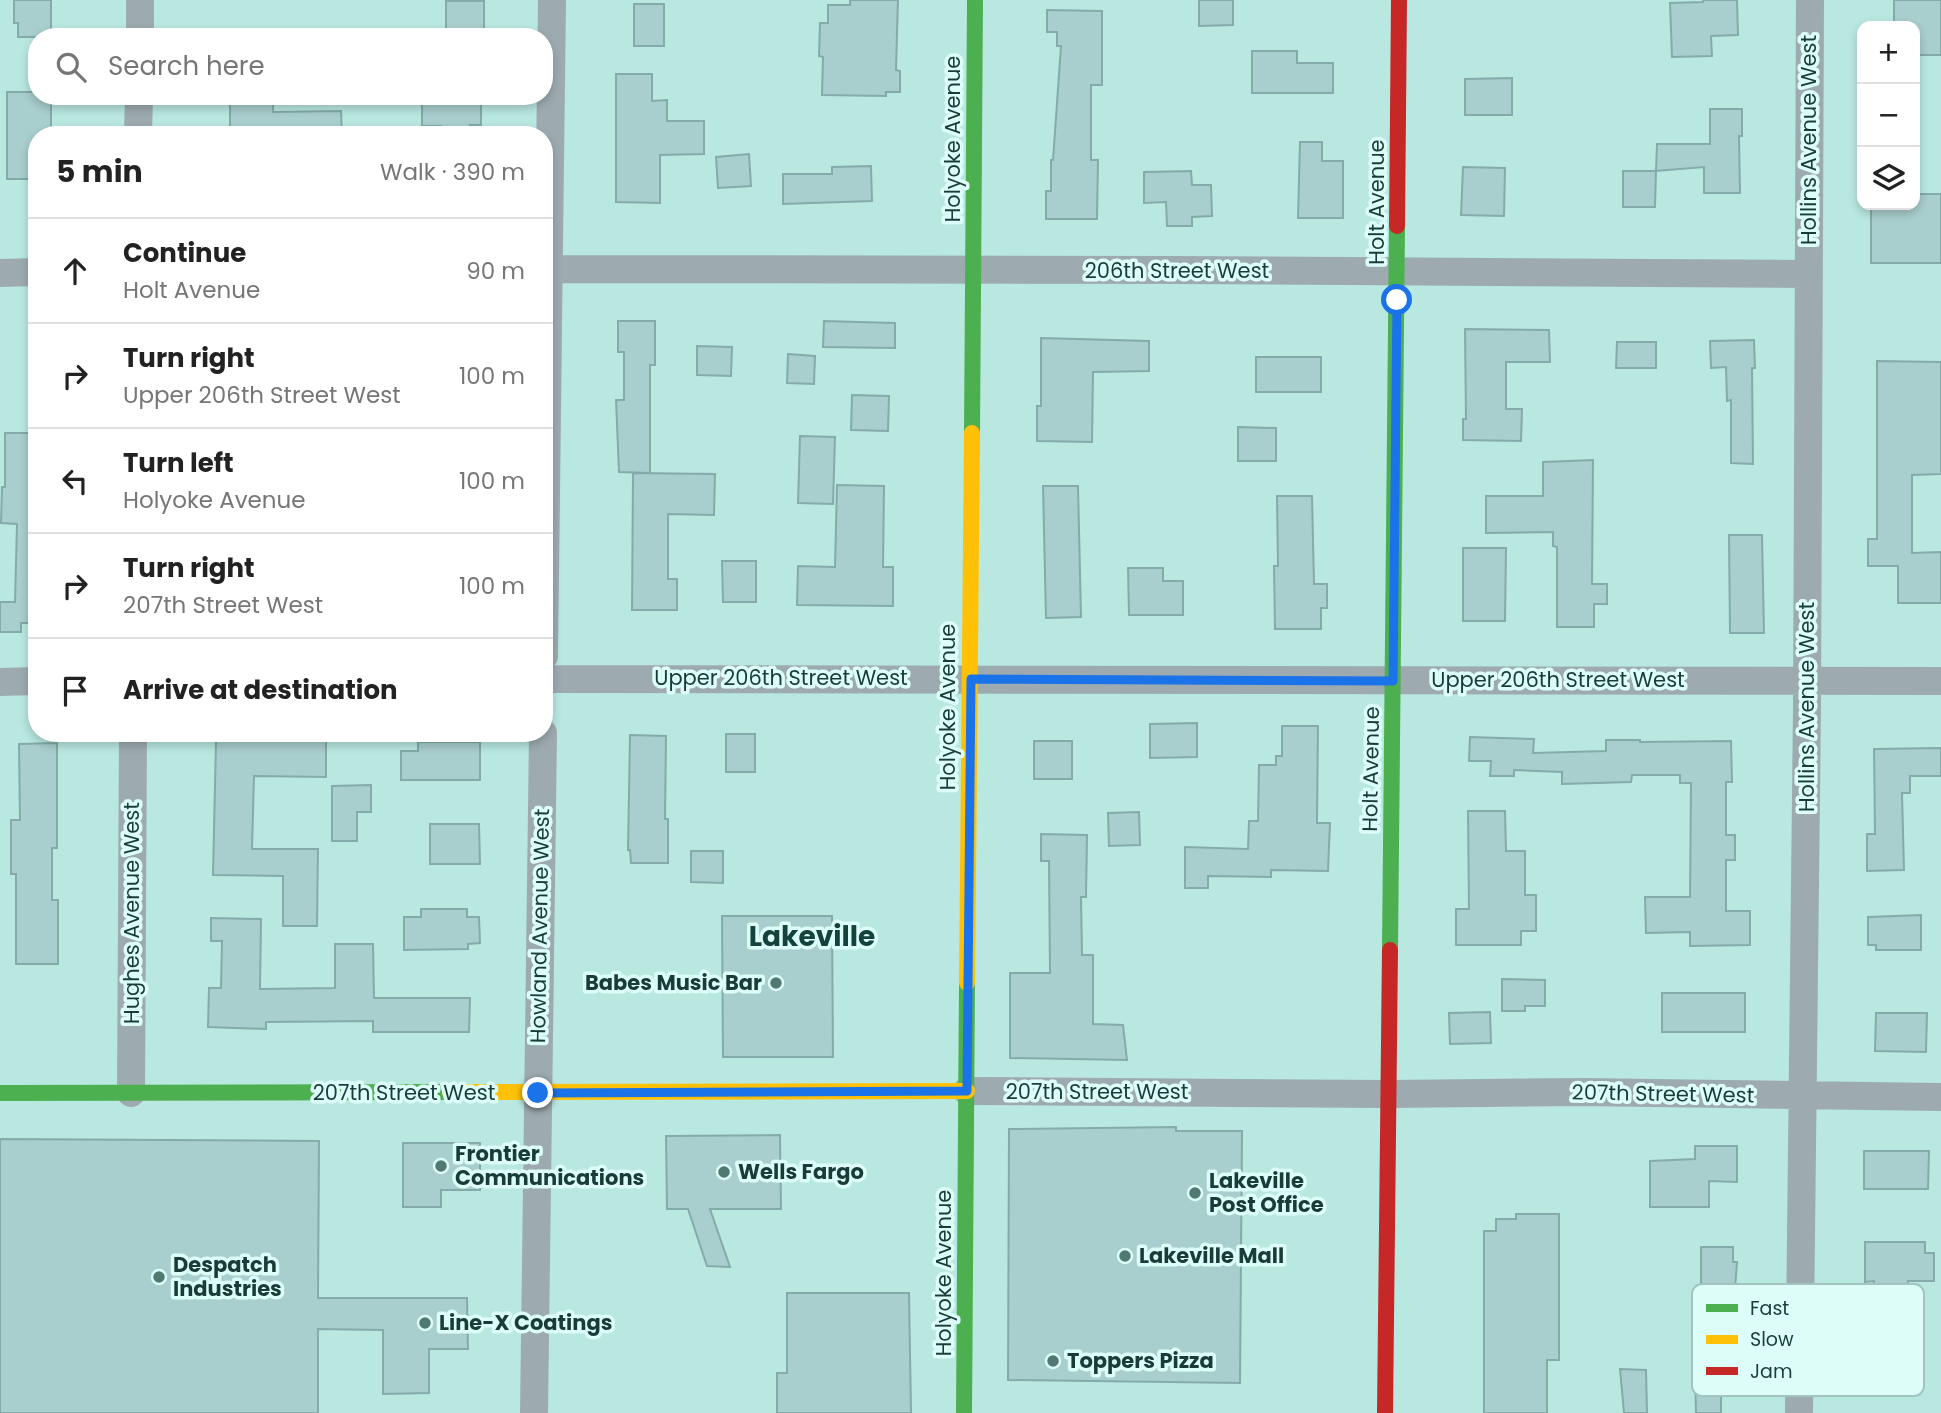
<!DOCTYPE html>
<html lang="en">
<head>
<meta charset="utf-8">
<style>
	:root { --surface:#fff; --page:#f6f6f6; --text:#222; --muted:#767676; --line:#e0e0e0 }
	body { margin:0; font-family:Poppins,sans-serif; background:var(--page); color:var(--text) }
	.controls { position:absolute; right:21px; top:21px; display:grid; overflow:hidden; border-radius:14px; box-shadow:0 4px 10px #0003 }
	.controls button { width:63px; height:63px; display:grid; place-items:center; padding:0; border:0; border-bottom:2px solid var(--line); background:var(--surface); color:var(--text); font:35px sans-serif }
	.stop { position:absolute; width:21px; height:21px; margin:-16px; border:5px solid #1a73e8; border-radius:50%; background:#fff }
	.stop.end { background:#1a73e8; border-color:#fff; box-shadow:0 2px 7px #0008 }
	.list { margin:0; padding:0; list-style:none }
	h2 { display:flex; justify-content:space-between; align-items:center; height:91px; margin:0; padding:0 28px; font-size:30px }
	h2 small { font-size:23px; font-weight:400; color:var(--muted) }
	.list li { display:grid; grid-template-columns:46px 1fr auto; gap:21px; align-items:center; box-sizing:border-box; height:105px; padding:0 28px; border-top:2px solid var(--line) }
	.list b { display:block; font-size:26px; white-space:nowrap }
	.list p { margin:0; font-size:23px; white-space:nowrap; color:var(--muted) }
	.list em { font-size:23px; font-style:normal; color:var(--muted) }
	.icon { flex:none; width:38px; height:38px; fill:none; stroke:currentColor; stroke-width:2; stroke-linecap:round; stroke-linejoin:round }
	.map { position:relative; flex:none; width:1941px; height:1413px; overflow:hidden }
	.search { position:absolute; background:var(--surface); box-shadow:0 4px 10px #0003; left:28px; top:28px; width:525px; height:77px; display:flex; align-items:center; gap:18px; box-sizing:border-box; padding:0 24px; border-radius:28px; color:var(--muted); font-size:26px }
	.panel { position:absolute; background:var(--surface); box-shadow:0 4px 10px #0003; left:28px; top:126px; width:525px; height:616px; border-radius:28px }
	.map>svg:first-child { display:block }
	.building { fill:#a8cecd; stroke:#84aba9; stroke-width:2 }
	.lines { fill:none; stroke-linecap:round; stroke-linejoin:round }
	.street { stroke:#9dabb0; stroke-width:28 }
	.fast { stroke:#4caf50; stroke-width:16 }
	.slow { stroke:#ffc107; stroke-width:16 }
	.jam { stroke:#c62828; stroke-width:16 }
	.route { stroke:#1a73e8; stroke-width:9 }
	.poi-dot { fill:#507972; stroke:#ddfef8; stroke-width:2.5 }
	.labels { text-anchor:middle; stroke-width:7; stroke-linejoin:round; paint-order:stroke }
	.street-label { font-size:21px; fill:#183d37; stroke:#ddfef8 }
	.poi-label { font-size:21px; font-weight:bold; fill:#183d37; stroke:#ddfef8; text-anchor:start }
	.district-label { font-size:28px; font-weight:bold; fill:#13433c; stroke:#ddfef8 }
	.key { fill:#ddfef8; stroke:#a2c4be; stroke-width:2 }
	.key-label { font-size:19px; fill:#183d37 }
</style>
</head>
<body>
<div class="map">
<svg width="1941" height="1413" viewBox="0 0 1941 1413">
	<rect width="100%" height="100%" fill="#b9e8e1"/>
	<!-- building -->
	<path class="building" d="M 14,0 L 51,0 L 51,37 L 18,37 L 18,23 L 14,23 Z
		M 850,0 L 898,0 L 896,70 L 900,71 L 900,92 L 886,92 L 886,96 L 822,95 L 823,57 L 819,56 L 820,23 L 828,23 L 828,5 L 850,5 Z
		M 1199,0 L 1233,0 L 1233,25 L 1199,26 Z
		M 1703,0 L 1737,0 L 1738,35 L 1711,36 L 1712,56 L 1672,57 L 1670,3 L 1703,2 Z
		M 1894,0 L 1941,0 L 1941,55 L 1915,55 L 1915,26 L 1894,26 Z
		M 446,1 L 484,1 L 484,37 L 446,37 Z
		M 634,4 L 664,4 L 664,46 L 634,46 Z
		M 1047,10 L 1102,11 L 1102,85 L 1091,85 L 1091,160 L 1098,160 L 1097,219 L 1046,219 L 1046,191 L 1051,191 L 1051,160 L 1053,160 L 1061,46 L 1057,46 L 1057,32 L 1047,32 Z
		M 1252,51 L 1297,51 L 1297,63 L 1333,63 L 1333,93 L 1252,93 Z
		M 616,74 L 652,74 L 652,101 L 667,100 L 667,121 L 704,121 L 704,154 L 660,155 L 660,203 L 616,202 Z
		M 1512,78 L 1512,115 L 1465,115 L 1465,79 Z
		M 7,92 L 37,92 L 37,96 L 51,96 L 51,135 L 37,135 L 37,179 L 7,179 Z
		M 230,96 L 273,96 L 273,112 L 341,111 L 342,135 L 230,134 Z
		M 443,96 L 481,96 L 481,125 L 470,125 L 470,135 L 441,135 L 441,126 L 422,126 L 422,101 L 443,101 Z
		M 1710,109 L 1742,109 L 1742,136 L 1739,136 L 1740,193 L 1704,193 L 1704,167 L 1656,171 L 1657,144 L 1710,144 Z
		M 1300,142 L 1322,142 L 1322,161 L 1343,161 L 1343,218 L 1298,218 Z
		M 749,154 L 751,186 L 718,188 L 716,157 Z
		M 871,166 L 872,201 L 783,204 L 783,174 L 832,174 L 832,167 Z
		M 1463,167 L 1505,168 L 1504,216 L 1461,215 Z
		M 1191,171 L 1192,185 L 1211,185 L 1212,216 L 1192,217 L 1192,226 L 1167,226 L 1166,202 L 1144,203 L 1144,172 Z
		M 1623,171 L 1656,171 L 1655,207 L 1623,207 Z
		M 1915,194 L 1941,194 L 1941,263 L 1871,263 L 1871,205 L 1915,205 Z
		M 618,321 L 655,321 L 655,365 L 650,365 L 650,473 L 619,472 L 616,400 L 624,400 L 624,352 L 618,352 Z
		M 824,321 L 895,323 L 895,348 L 823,347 Z
		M 1465,329 L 1549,330 L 1550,362 L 1506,362 L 1506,409 L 1522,409 L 1521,441 L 1463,440 L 1463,419 L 1466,419 Z
		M 1041,338 L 1149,341 L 1149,371 L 1093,372 L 1092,442 L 1037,441 L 1037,406 L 1041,406 Z
		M 1754,340 L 1755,368 L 1752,368 L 1753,464 L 1731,463 L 1731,400 L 1727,401 L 1726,367 L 1711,368 L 1710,341 Z
		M 1617,342 L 1656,342 L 1656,368 L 1616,368 Z
		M 697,346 L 732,347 L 731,376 L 697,375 Z
		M 788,354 L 815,356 L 814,384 L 787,383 Z
		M 1256,357 L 1321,357 L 1321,392 L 1256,392 Z
		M 1877,361 L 1941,362 L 1941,474 L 1912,475 L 1912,553 L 1941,552 L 1941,603 L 1898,603 L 1898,566 L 1868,566 L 1868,539 L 1877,539 Z
		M 852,395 L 889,396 L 888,431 L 851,430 Z
		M 1238,427 L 1276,428 L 1276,461 L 1238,461 Z
		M 5,433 L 37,433 L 37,623 L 21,623 L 21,632 L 0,632 L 0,602 L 15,602 L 17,524 L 1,523 L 2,487 L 5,487 Z
		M 800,436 L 835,437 L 833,504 L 798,503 Z
		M 1593,460 L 1592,584 L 1607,584 L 1607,604 L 1594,604 L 1594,627 L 1557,627 L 1557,547 L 1553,546 L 1553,532 L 1486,533 L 1486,496 L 1543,496 L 1543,462 Z
		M 633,473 L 715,474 L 714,515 L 668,514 L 668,579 L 677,579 L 677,610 L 632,610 Z
		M 837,485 L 884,486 L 883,567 L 893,567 L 893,606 L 797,605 L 798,566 L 835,567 Z
		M 1043,486 L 1078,486 L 1081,617 L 1046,618 Z
		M 1277,496 L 1312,496 L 1314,584 L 1327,584 L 1327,608 L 1321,608 L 1321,629 L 1275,629 L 1274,566 L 1278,566 Z
		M 1729,535 L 1762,535 L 1764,633 L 1730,633 Z
		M 1463,548 L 1506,548 L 1505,621 L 1463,621 Z
		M 722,561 L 756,561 L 756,602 L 723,602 Z
		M 1128,568 L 1163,568 L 1163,581 L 1183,581 L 1183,615 L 1129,615 Z
		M 1197,723 L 1197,757 L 1150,758 L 1150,724 Z
		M 1282,726 L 1318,726 L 1317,823 L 1330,823 L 1328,871 L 1271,870 L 1271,877 L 1208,876 L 1208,888 L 1185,888 L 1185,847 L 1248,849 L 1249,821 L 1258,821 L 1259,765 L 1276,765 L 1276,756 L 1282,756 Z
		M 726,734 L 755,734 L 755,772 L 726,772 Z
		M 630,735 L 666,736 L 665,819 L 668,819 L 668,863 L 631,863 L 630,850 L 628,850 Z
		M 1470,737 L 1534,739 L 1533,753 L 1606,751 L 1606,740 L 1640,740 L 1640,742 L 1731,741 L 1732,782 L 1726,782 L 1726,835 L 1735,835 L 1735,860 L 1726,860 L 1726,911 L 1750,911 L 1750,945 L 1690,946 L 1690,932 L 1646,933 L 1645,897 L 1690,897 L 1691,783 L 1680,783 L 1680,775 L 1632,775 L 1631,782 L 1562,784 L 1562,772 L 1514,770 L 1514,776 L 1490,776 L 1491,761 L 1469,761 Z
		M 285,740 L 326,741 L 326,777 L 254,776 L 252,849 L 318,849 L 317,926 L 283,926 L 283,876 L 213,875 L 216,741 Z
		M 1034,741 L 1072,741 L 1072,779 L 1034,779 Z
		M 418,742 L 480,742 L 480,780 L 401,780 L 401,751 L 418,751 Z
		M 57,743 L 57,848 L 52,848 L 52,900 L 58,900 L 58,964 L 16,964 L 16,874 L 11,874 L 11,820 L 20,820 L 19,744 Z
		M 1941,748 L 1941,776 L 1910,776 L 1910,793 L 1902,793 L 1904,870 L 1867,871 L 1867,834 L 1875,834 L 1874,749 Z
		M 371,785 L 371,812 L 357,812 L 357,841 L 332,841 L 332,786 Z
		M 1468,811 L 1505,811 L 1506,851 L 1525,851 L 1525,895 L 1536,895 L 1536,931 L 1521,931 L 1521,945 L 1456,945 L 1456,909 L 1469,909 Z
		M 1139,812 L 1140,845 L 1109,846 L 1108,813 Z
		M 430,824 L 479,824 L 480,864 L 430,864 Z
		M 1041,834 L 1087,835 L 1086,897 L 1081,897 L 1082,955 L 1093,955 L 1093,1024 L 1123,1025 L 1127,1060 L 1010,1058 L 1010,973 L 1050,973 L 1049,861 L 1041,861 Z
		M 691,851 L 723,851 L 723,883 L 691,882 Z
		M 421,909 L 467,909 L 467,917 L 479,917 L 480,943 L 468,944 L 468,949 L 404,950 L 404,917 L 421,917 Z
		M 1921,915 L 1921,950 L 1876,950 L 1876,945 L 1868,945 L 1868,917 Z
		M 722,916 L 832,916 L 833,1057 L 723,1057 Z
		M 211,918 L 261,919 L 260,989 L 335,988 L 335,944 L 373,944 L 374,998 L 470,998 L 469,1032 L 373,1032 L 373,1021 L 266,1022 L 266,1029 L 208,1027 L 209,988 L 221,988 L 222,941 L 211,941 Z
		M 1502,979 L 1545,980 L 1545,1006 L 1525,1006 L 1525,1011 L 1502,1011 Z
		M 1662,993 L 1745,993 L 1745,1032 L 1662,1032 Z
		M 1490,1012 L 1491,1043 L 1450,1044 L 1449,1013 Z
		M 1876,1013 L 1927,1013 L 1926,1052 L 1875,1051 Z
		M 1176,1127 L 1176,1131 L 1242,1131 L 1240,1383 L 1008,1380 L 1009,1129 Z
		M 780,1135 L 781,1209 L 710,1209 L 730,1267 L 707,1266 L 688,1209 L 667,1209 L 666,1136 Z
		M 0,1139 L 319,1141 L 318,1298 L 467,1298 L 468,1349 L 429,1349 L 429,1393 L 383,1394 L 383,1330 L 318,1329 L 318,1413 L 0,1413 Z
		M 403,1143 L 480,1143 L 480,1190 L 441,1190 L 441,1207 L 403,1207 Z
		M 1695,1146 L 1737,1146 L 1737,1182 L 1709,1181 L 1709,1207 L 1650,1207 L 1650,1161 L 1695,1159 Z
		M 1864,1151 L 1929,1151 L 1928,1189 L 1864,1189 Z
		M 1516,1214 L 1559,1214 L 1559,1360 L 1547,1360 L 1547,1413 L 1484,1413 L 1484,1231 L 1496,1231 L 1496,1219 L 1516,1219 Z
		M 1865,1242 L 1925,1242 L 1925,1253 L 1934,1253 L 1934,1281 L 1908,1281 L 1908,1361 L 1875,1361 L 1874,1281 L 1865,1282 Z
		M 1701,1247 L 1733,1247 L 1733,1262 L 1737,1262 L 1732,1328 L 1735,1328 L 1736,1361 L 1721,1361 L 1721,1413 L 1696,1413 L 1695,1371 L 1700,1371 L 1698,1289 L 1701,1289 Z
		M 787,1293 L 909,1293 L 911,1413 L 777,1413 L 777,1373 L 787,1373 Z
		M 1620,1369 L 1646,1370 L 1647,1413 L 1624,1413 Z"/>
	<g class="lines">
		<!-- street -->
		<path class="street" d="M 140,37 L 140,0
			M 138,135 L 139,96
			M 544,269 C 966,270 1387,269 1809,274
			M 0,273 L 37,272
			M 544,656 L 552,0
			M 544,679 L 1941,681
			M 0,682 L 37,681
			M 967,1091 L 1388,1094 L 1583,1092 L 1941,1097
			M 131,1093 L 133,733
			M 534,1413 L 543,733
			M 1799,1413 L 1807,707 L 1810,0"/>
		<!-- fast -->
		<path class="fast" d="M 972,433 L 975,0
			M 1390,950 L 1397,226
			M 0,1093 L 450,1092
			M 964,1413 L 967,983"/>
		<!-- slow -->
		<path class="slow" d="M 967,983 L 972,433
			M 450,1092 L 967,1091"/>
		<!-- jam -->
		<path class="jam" d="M 1397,226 L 1399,0
			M 1385,1413 L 1390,950"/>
	</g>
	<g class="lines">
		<!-- route -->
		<path class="route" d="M 538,1093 L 967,1091 L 971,679 L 1393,681 L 1397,300"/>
	</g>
	<!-- markers -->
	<g class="poi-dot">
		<circle cx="776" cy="983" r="7"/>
		<circle cx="441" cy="1166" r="7"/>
		<circle cx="724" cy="1172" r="7"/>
		<circle cx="1195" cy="1193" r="7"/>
		<circle cx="1125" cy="1256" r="7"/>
		<circle cx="159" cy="1277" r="7"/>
		<circle cx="425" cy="1323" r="7"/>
		<circle cx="1053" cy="1361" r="7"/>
	</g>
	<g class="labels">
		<!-- street labels -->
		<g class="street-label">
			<text transform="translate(953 139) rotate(-90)" y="7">Holyoke Avenue</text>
			<text transform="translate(1809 140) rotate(-90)" y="7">Hollins Avenue West</text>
			<text transform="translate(1377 202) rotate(-90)" y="7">Holt Avenue</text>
			<text x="1177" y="278">206th Street West</text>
			<text x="781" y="685">Upper 206th Street West</text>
			<text x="1558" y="687">Upper 206th Street West</text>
			<text transform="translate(948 707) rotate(-90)" y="7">Holyoke Avenue</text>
			<text transform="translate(1807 707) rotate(-90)" y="7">Hollins Avenue West</text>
			<text transform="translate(1371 769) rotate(-89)" y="7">Holt Avenue</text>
			<text transform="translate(132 913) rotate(-90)" y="7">Hughes Avenue West</text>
			<text transform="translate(540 926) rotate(-89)" y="7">Howland Avenue West</text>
			<text x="1097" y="1099">207th Street West</text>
			<text x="404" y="1100">207th Street West</text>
			<text transform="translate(1663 1094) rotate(1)" y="7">207th Street West</text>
			<text transform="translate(944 1273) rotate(-90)" y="7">Holyoke Avenue</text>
		</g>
		<!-- poi labels -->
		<g class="poi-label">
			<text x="762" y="990" text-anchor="end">Babes Music Bar</text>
			<text x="455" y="1161">Frontier<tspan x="455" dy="24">Communications</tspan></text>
			<text x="738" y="1179">Wells Fargo</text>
			<text x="1209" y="1188">Lakeville<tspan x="1209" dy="24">Post Office</tspan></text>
			<text x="1139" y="1263">Lakeville Mall</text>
			<text x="173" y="1272">Despatch<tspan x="173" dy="24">Industries</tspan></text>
			<text x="439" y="1330">Line-X Coatings</text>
			<text x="1067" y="1368">Toppers Pizza</text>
		</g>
		<!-- district labels -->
		<g class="district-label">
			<text x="812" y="946">Lakeville</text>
		</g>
	</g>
	<!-- legend -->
	<rect x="1692" y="1284" width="232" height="112" rx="10" class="key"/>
	<rect x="1706" y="1304" width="32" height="8" fill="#4caf50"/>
	<rect x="1706" y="1335" width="32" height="9" fill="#ffc107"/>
	<rect x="1706" y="1367" width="32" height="8" fill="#c62828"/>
	<g class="key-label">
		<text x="1750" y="1315">Fast</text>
		<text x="1750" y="1346">Slow</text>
		<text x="1750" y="1378">Jam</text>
	</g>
</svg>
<div class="controls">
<button>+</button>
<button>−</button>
<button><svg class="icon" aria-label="layers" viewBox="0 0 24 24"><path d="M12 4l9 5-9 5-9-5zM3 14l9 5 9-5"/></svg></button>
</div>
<div class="stop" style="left:1397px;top:300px"></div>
<div class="stop end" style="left:538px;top:1093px"></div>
<div class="search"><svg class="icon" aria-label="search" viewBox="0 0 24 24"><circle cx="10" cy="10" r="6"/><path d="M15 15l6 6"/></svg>Search here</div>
<section class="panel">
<h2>5 min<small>Walk · 390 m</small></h2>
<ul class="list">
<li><svg class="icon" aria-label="ahead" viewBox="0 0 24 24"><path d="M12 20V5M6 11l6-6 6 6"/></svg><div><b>Continue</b><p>Holt Avenue</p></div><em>90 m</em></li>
<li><svg class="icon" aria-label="right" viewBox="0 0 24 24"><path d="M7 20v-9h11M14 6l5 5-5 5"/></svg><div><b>Turn right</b><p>Upper 206th Street West</p></div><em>100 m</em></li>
<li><svg class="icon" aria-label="left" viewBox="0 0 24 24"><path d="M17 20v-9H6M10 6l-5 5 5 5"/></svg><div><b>Turn left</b><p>Holyoke Avenue</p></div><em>100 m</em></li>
<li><svg class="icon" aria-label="right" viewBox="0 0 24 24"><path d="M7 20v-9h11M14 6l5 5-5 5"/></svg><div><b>Turn right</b><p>207th Street West</p></div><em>100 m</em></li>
<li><svg class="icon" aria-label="arrive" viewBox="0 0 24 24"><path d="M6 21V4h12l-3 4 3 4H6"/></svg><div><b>Arrive at destination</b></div></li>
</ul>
</section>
</div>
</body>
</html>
